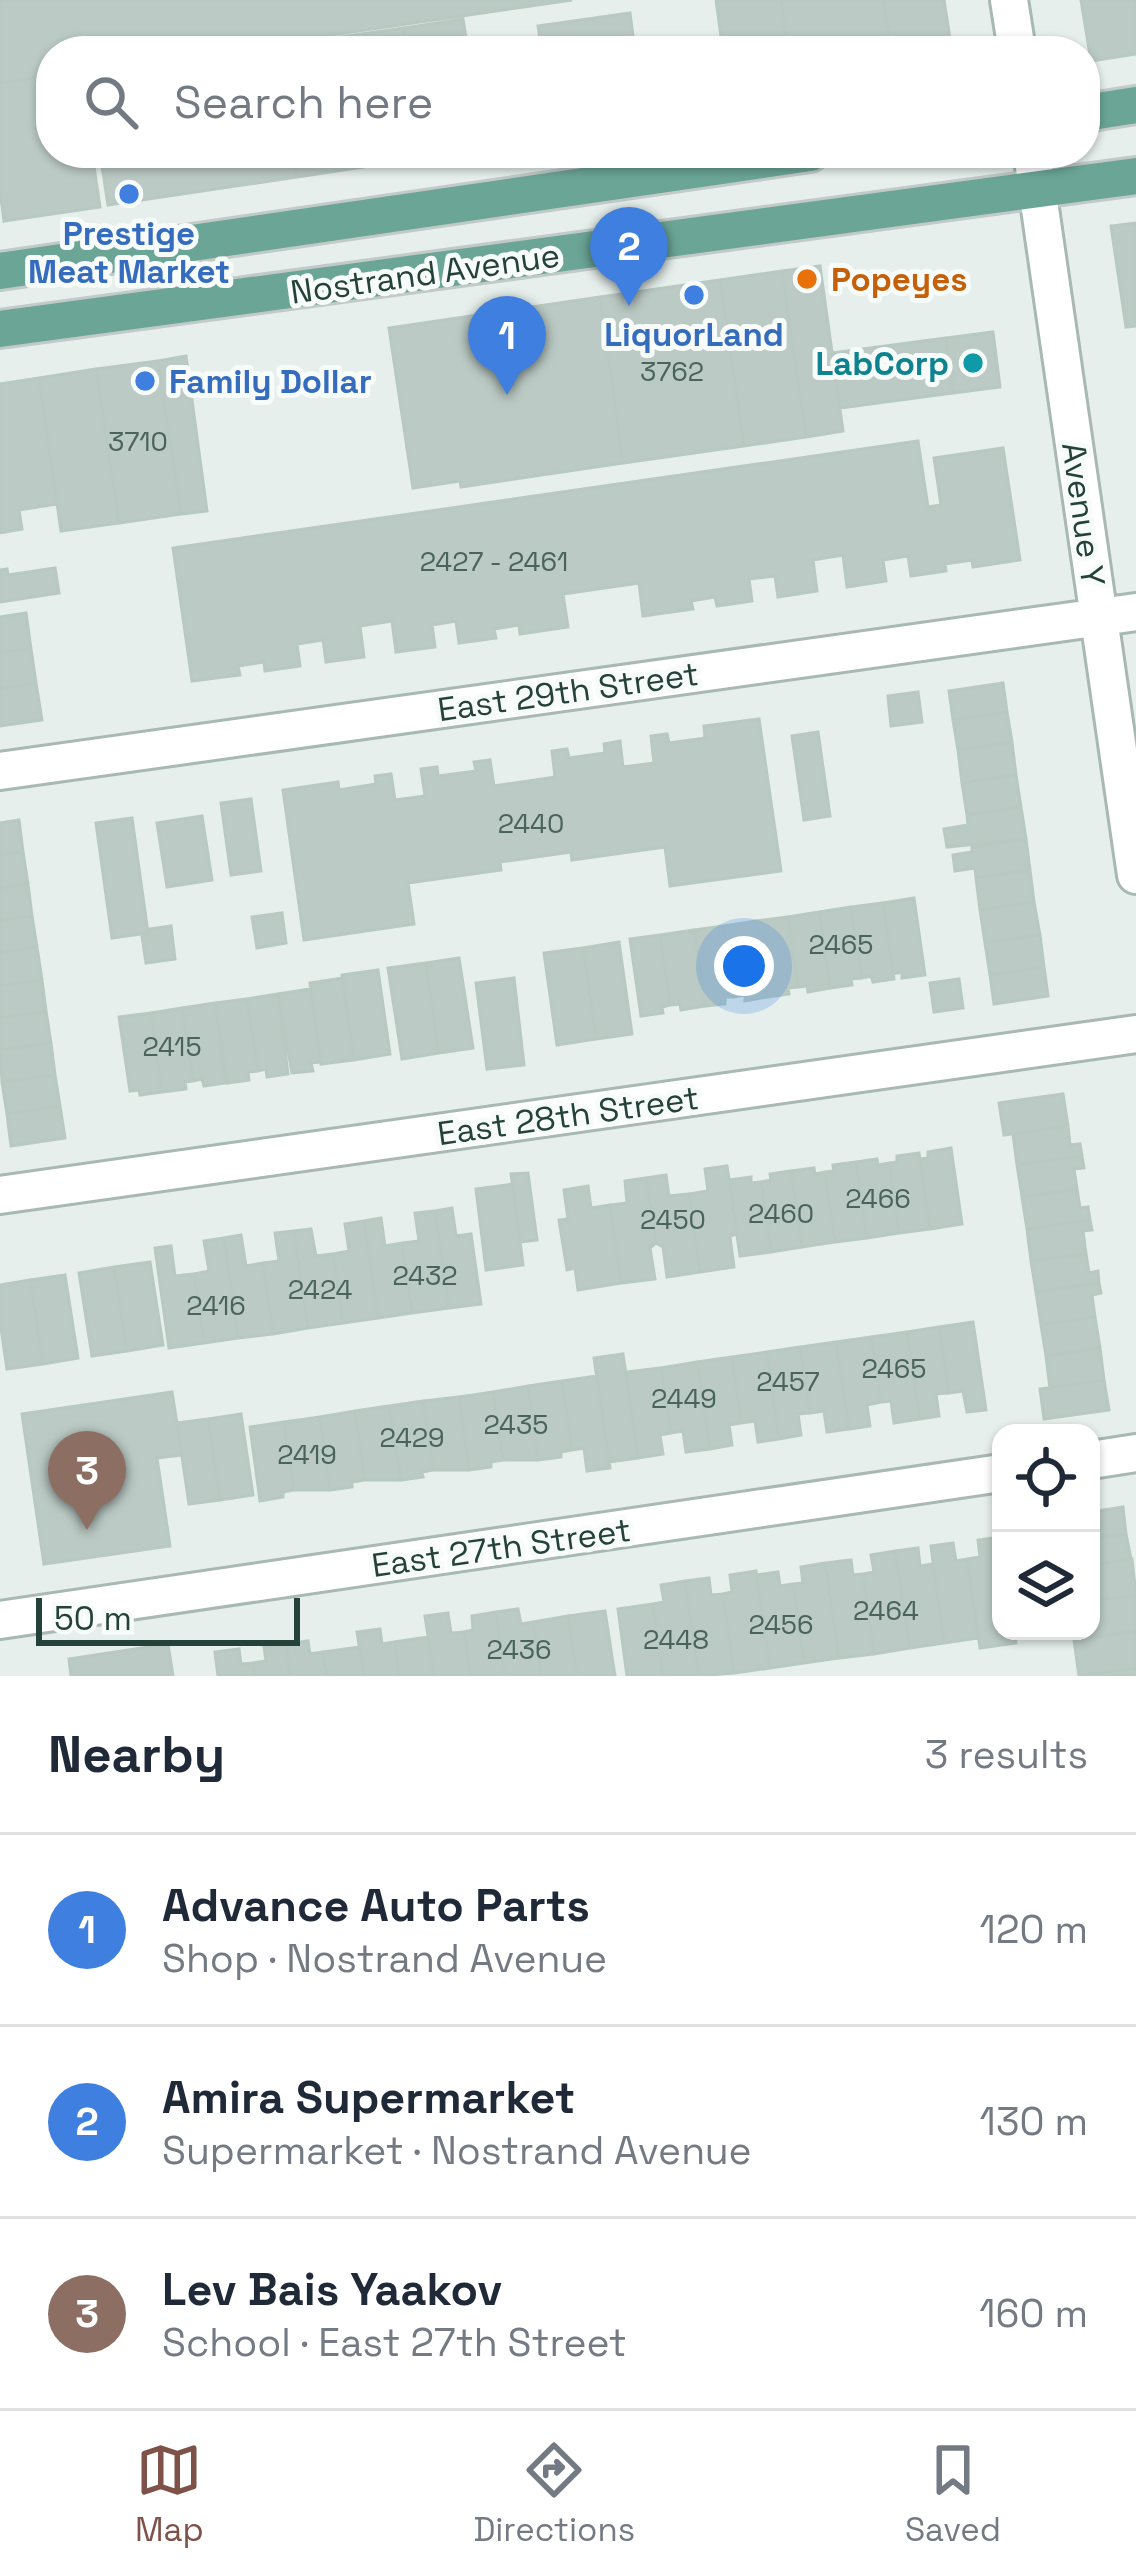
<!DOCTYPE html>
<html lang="en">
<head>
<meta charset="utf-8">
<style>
	:root { --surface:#fff; --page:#f6f6f7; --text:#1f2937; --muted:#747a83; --line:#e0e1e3; --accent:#7f5249 }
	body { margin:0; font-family:"Space Grotesk",sans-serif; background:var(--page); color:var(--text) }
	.controls { position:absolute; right:36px; bottom:36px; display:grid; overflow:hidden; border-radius:24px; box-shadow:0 3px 9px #0004 }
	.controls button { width:108px; height:108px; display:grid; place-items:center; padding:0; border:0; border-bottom:3px solid var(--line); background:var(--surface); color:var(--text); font:60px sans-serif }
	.scale { position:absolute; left:36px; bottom:30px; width:264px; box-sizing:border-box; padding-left:12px; border:6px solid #24423a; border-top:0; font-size:33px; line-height:42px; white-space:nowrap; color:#24423a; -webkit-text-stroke:9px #f7fbf9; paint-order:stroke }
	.you { position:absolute; left:744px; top:966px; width:42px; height:42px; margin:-30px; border:9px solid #fff; border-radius:50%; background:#1a73e8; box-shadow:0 0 0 18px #1a73e833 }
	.badge { display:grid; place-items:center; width:78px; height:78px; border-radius:50%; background:var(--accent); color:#fff; font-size:39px; font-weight:700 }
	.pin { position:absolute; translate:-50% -99px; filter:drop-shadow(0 3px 6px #0008) }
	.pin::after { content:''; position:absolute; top:63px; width:42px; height:36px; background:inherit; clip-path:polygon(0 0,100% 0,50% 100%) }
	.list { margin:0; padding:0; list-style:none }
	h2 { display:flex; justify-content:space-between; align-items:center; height:156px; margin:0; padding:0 48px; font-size:51px }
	h2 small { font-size:39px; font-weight:400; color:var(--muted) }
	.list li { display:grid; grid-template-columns:78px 1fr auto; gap:36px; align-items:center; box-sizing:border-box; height:192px; padding:0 48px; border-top:3px solid var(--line) }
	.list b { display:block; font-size:45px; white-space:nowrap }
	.list p { margin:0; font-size:39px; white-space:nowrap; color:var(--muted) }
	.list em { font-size:39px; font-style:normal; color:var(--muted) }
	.icon { flex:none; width:66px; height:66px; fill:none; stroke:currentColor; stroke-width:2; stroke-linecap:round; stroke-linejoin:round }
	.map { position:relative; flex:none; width:1136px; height:1676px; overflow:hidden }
	.search { position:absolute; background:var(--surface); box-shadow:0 3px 9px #0004; left:36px; right:36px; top:36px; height:132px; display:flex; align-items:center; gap:30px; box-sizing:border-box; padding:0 42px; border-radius:48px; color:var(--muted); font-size:45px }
	.sheet { height:732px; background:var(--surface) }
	nav { display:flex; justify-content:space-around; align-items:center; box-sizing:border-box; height:168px; border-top:3px solid var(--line); background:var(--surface); font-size:33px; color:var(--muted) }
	nav a { display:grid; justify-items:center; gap:6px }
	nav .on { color:var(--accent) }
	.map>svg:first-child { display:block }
	.building { fill:#bbcac4; stroke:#b8c9c2; stroke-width:3 }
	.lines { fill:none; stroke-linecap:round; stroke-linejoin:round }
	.minor-casing { stroke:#a8b8b2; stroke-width:42 }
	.major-casing { stroke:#c2cac8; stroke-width:42 }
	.minor { stroke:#fff; stroke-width:36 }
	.major { stroke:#6aa596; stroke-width:36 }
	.shop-dot { fill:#3f7fe0; stroke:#f7fbf9; stroke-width:4.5 }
	.food-dot { fill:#e8710a; stroke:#f7fbf9; stroke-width:4.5 }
	.culture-dot { fill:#0f9aa8; stroke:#f7fbf9; stroke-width:4.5 }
	.labels { text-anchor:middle; stroke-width:10; stroke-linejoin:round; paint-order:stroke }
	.number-label { font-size:27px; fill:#4a645c }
	.shop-label { font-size:33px; font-weight:bold; fill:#366cbe; stroke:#f7fbf9 }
	.street-label { font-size:33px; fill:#24423a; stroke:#f7fbf9 }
	.food-label { font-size:33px; font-weight:bold; fill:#c56008; stroke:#f7fbf9; text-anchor:start }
	.culture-label { font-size:33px; font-weight:bold; fill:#0d838f; stroke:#f7fbf9; text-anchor:end }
</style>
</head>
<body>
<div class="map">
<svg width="1136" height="1676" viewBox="0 0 1136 1676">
	<rect width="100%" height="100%" fill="#e6efeb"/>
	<!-- building -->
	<path class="building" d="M 5,0 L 572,0 L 221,51 L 51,51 L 51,75 L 0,83 L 0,1 Z
		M 716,0 L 781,0 L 788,51 L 723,51 Z
		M 781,0 L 883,0 L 891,51 L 788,51 Z
		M 883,0 L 944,0 L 952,51 L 891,51 Z
		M 1081,0 L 1136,0 L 1136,54 L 1091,61 Z
		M 630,13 L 635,51 L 542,51 L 538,26 Z
		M 463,19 L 468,51 L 408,51 L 404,28 Z
		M 404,28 L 408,51 L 278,51 L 277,46 Z
		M 51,75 L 51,153 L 92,153 L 100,207 L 4,221 L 0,191 L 0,83 Z
		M 100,153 L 293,153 L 297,177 L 108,205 Z
		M 293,153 L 423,153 L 423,158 L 297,177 Z
		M 1136,223 L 1136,326 L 1126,327 L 1111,226 Z
		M 820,266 L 843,431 L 806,437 L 782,271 Z
		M 782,271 L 806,437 L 744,446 L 720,280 Z
		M 720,280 L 744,446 L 623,463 L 600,297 Z
		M 600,297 L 623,463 L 461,487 L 460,481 L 413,488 L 389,328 Z
		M 993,332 L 1000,387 L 953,393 L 946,338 Z
		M 946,338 L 953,393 L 840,408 L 832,353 Z
		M 186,356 L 207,511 L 181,514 L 158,361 Z
		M 158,361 L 181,514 L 119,523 L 96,369 Z
		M 96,369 L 119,523 L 61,531 L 39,378 Z
		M 39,378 L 57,504 L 19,510 L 22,529 L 0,533 L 0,384 Z
		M 918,441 L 928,507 L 941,505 L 934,458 L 1003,448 L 1020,560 L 973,567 L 972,560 L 945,564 L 946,571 L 911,576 L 908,556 L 883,560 L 886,581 L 847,587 L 843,555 L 813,560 L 817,591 L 778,597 L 775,576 L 749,579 L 752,601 L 717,606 L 715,597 L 691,601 L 693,609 L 643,616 L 639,583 L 563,594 L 568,627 L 520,634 L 519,625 L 494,629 L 496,638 L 459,643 L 456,621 L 432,625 L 435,647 L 396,652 L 392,621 L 360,626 L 364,657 L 326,662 L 323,640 L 297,644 L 300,666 L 265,671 L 264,662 L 238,666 L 240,675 L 192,681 L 173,548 Z
		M 55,568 L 59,593 L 0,602 L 0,570 L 7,569 L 8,575 Z
		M 26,613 L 31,649 L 0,653 L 0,617 Z
		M 31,649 L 36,683 L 0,689 L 0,653 Z
		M 36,683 L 42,720 L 0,726 L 0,689 Z
		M 1003,683 L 1007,712 L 953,720 L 949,691 Z
		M 918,692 L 922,722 L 891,726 L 888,696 Z
		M 1007,712 L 1012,742 L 958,750 L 953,720 Z
		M 759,719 L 781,871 L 670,886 L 665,847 L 572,860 L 571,852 L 500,862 L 501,870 L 408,883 L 414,924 L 304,940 L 283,790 L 338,782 L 339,790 L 376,784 L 375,776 L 391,774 L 395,800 L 425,796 L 421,769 L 437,767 L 438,776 L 476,771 L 474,762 L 490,760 L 494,786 L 555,777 L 552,751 L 567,749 L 569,758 L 605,753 L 604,744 L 620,741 L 623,767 L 654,763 L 651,736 L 667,734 L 669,743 L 705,738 L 704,726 Z
		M 818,732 L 830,816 L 804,820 L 792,736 Z
		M 1012,742 L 1016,775 L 962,783 L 958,750 Z
		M 1016,775 L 1021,807 L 967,815 L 962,783 Z
		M 251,799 L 261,871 L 231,875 L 221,803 Z
		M 1021,807 L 1026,839 L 947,847 L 944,829 L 968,825 L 967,815 Z
		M 202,816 L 212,880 L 167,887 L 157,823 Z
		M 132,818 L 148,933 L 112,938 L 96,823 Z
		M 19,820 L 23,852 L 0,855 L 0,823 Z
		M 1026,839 L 1030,870 L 976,878 L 975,868 L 955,871 L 953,855 L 972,852 L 972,847 Z
		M 23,852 L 28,884 L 0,888 L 0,855 Z
		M 1030,870 L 1034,902 L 980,910 L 976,878 Z
		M 28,884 L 32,916 L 0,920 L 0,888 Z
		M 914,898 L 925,975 L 902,978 L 902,972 L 893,974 L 883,903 Z
		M 1034,902 L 1040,935 L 985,943 L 980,910 Z
		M 883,903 L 894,979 L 873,982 L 871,976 L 862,978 L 851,907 Z
		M 851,907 L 862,978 L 851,979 L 852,985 L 830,988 L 819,912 Z
		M 819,912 L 830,988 L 808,992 L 807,986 L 798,987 L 788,917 Z
		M 282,913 L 286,943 L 257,948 L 252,917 Z
		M 32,916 L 37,947 L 0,953 L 0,920 Z
		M 788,917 L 798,987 L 788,988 L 789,994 L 767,997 L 756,921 Z
		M 756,921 L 767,997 L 745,1001 L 745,995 L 734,997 L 724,926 Z
		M 171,926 L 175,959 L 146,963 L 142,936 L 151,934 L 150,929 Z
		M 724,926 L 734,997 L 725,997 L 725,1004 L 705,1006 L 694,930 Z
		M 694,930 L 705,1006 L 681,1010 L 680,1004 L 670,1005 L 660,935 Z
		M 660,935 L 670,1005 L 662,1007 L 663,1013 L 641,1016 L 630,939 Z
		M 1040,935 L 1044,967 L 990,975 L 985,943 Z
		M 619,942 L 632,1034 L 596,1039 L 583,948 Z
		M 37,947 L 42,980 L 0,986 L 0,953 Z
		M 583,948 L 596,1039 L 557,1045 L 544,953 Z
		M 459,958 L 473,1048 L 439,1053 L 426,963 Z
		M 426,963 L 439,1053 L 402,1059 L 388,968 Z
		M 1044,967 L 1048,996 L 994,1004 L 990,975 Z
		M 378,970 L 390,1054 L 354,1060 L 342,975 Z
		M 343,978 L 354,1060 L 321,1064 L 310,983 Z
		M 514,978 L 524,1065 L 487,1069 L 476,983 Z
		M 959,979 L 963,1008 L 934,1012 L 930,983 Z
		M 42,980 L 46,1011 L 0,1018 L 0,986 Z
		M 310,989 L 321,1062 L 311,1063 L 313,1071 L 292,1073 L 278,994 Z
		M 278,994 L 288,1074 L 267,1077 L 266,1069 L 258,1071 L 247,999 Z
		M 247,999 L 258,1071 L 248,1072 L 249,1080 L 228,1083 L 215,1003 Z
		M 215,1003 L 225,1083 L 204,1086 L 202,1079 L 193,1081 L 182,1008 Z
		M 182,1008 L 193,1081 L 185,1082 L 186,1089 L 162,1092 L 151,1013 Z
		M 46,1011 L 51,1043 L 0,1050 L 0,1018 Z
		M 151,1013 L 162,1092 L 140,1095 L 139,1090 L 130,1091 L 119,1017 Z
		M 51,1043 L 55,1075 L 2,1082 L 0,1050 Z
		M 55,1075 L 60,1106 L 7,1114 L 2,1082 Z
		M 1063,1094 L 1068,1126 L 1004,1135 L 999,1103 Z
		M 60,1106 L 65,1138 L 11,1146 L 7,1114 Z
		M 1068,1126 L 1070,1145 L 1080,1144 L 1082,1156 L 1017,1165 L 1013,1134 Z
		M 951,1148 L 962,1224 L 930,1229 L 920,1159 L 928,1158 L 928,1152 Z
		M 919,1153 L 930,1229 L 899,1233 L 889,1163 L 897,1162 L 897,1156 Z
		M 1082,1156 L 1084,1168 L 1074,1169 L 1077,1189 L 1022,1197 L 1017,1165 Z
		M 877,1159 L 878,1165 L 889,1163 L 899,1233 L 867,1238 L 856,1162 Z
		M 856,1162 L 867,1238 L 835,1242 L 825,1172 L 834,1171 L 833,1165 Z
		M 727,1166 L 737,1233 L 730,1237 L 734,1267 L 700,1272 L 689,1194 L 708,1191 L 705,1169 Z
		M 814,1168 L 815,1174 L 825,1172 L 835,1242 L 802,1247 L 791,1171 Z
		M 791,1171 L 802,1247 L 771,1252 L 761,1182 L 771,1180 L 770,1174 Z
		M 528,1173 L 537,1240 L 520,1242 L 511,1174 Z
		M 666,1175 L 669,1196 L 689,1194 L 700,1272 L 667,1277 L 663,1247 L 656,1243 L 646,1178 Z
		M 751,1177 L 751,1183 L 761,1182 L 771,1252 L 740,1256 L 729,1180 Z
		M 646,1178 L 656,1243 L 650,1248 L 655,1279 L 621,1283 L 610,1205 L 627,1203 L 625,1181 Z
		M 513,1184 L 523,1265 L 486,1270 L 476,1189 Z
		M 588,1186 L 591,1208 L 610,1205 L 621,1283 L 578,1290 L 575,1268 L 567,1270 L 559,1220 L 568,1219 L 564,1190 Z
		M 1077,1189 L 1080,1208 L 1088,1207 L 1090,1220 L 1027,1229 L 1022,1197 Z
		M 452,1208 L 456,1236 L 471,1234 L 481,1304 L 449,1308 L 435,1211 Z
		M 435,1211 L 449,1308 L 412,1313 L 402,1243 L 419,1241 L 415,1213 Z
		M 381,1218 L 385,1246 L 402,1243 L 412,1313 L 378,1318 L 364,1221 Z
		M 1090,1220 L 1092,1230 L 1083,1231 L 1086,1254 L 1031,1261 L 1027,1229 Z
		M 364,1221 L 378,1318 L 343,1323 L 333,1254 L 349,1251 L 345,1224 Z
		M 311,1229 L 316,1256 L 333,1254 L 343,1323 L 308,1328 L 294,1231 Z
		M 294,1231 L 308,1328 L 273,1334 L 263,1263 L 279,1261 L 275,1233 Z
		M 241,1235 L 246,1266 L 263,1263 L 273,1334 L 238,1338 L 224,1238 Z
		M 224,1238 L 238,1338 L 204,1343 L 194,1274 L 209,1271 L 204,1241 Z
		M 171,1246 L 175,1276 L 194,1274 L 204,1343 L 169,1348 L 155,1248 Z
		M 1086,1254 L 1089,1273 L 1098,1271 L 1099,1283 L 1036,1292 L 1031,1261 Z
		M 150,1262 L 163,1345 L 127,1351 L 114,1267 Z
		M 114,1267 L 127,1351 L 92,1356 L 79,1273 Z
		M 65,1275 L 78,1358 L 43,1364 L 30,1280 Z
		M 30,1280 L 43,1364 L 7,1369 L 0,1321 L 0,1285 Z
		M 1099,1283 L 1101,1293 L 1092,1295 L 1095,1317 L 1041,1325 L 1036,1292 Z
		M 1095,1317 L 1100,1348 L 1046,1356 L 1041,1325 Z
		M 973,1322 L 986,1410 L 967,1412 L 963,1391 L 949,1393 L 939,1327 Z
		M 939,1327 L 949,1393 L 936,1394 L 939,1416 L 920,1419 L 907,1332 Z
		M 907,1332 L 920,1419 L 894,1423 L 891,1401 L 881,1402 L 871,1337 Z
		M 871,1337 L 881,1402 L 867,1405 L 870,1426 L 849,1429 L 836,1342 Z
		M 836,1342 L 849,1429 L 827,1432 L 824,1411 L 810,1413 L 800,1347 Z
		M 800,1347 L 810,1413 L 798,1414 L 801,1435 L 779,1439 L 767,1352 Z
		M 1100,1348 L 1104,1380 L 1050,1388 L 1046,1356 Z
		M 767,1352 L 779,1439 L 758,1442 L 755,1421 L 741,1423 L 732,1357 Z
		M 623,1354 L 638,1458 L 609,1462 L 594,1358 Z
		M 732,1357 L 741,1423 L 729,1425 L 732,1445 L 710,1449 L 697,1362 Z
		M 697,1362 L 710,1449 L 686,1452 L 683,1431 L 671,1433 L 661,1368 Z
		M 661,1368 L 671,1433 L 660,1435 L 663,1454 L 638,1458 L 626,1372 Z
		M 597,1376 L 610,1468 L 587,1471 L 584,1448 L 572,1450 L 562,1381 Z
		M 1104,1380 L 1109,1410 L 1044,1419 L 1040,1389 Z
		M 562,1381 L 572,1450 L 561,1452 L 561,1457 L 538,1460 L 528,1386 Z
		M 528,1386 L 538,1460 L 503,1460 L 493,1392 Z
		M 172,1392 L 182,1455 L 157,1458 L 170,1546 L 44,1564 L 22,1414 Z
		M 493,1392 L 503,1460 L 491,1462 L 491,1467 L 469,1470 L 459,1397 Z
		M 459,1397 L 469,1470 L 433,1470 L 423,1401 Z
		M 423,1401 L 433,1470 L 422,1472 L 423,1477 L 401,1480 L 389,1406 Z
		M 389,1406 L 401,1480 L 365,1480 L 355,1411 Z
		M 355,1411 L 365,1480 L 352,1482 L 352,1487 L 330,1490 L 320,1417 Z
		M 241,1414 L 253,1495 L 220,1500 L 208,1419 Z
		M 320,1417 L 330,1490 L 294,1490 L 284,1422 Z
		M 208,1419 L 220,1500 L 189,1504 L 177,1423 Z
		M 284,1422 L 294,1490 L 283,1492 L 283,1497 L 260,1501 L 250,1427 Z
		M 1123,1507 L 1126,1534 L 1091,1539 L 1091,1512 Z
		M 1126,1534 L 1131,1559 L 1091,1565 L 1091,1539 Z
		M 1001,1537 L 1001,1631 L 1014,1631 L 1016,1643 L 980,1648 L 967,1559 L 980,1557 L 978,1540 Z
		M 953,1543 L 956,1561 L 967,1559 L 978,1638 L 944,1643 L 931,1546 Z
		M 918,1548 L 920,1566 L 933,1564 L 944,1643 L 910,1648 L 895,1551 Z
		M 895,1551 L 910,1648 L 874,1654 L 863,1574 L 874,1572 L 871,1555 Z
		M 1132,1559 L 1136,1595 L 1091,1601 L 1091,1565 Z
		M 851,1560 L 853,1575 L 863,1574 L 874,1654 L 839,1658 L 825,1563 Z
		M 825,1563 L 839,1658 L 804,1663 L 793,1584 L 803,1583 L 801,1567 Z
		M 756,1571 L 770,1668 L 734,1673 L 723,1594 L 732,1592 L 730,1575 Z
		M 778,1572 L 780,1586 L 793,1584 L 804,1663 L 770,1668 L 756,1575 Z
		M 709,1578 L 711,1595 L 723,1594 L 734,1673 L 699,1676 L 685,1581 Z
		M 685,1581 L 699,1676 L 663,1676 L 653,1604 L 664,1602 L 661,1585 Z
		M 1136,1595 L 1136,1631 L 1074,1640 L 1072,1631 L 1091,1631 L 1091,1601 Z
		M 653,1604 L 663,1676 L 627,1676 L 618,1609 Z
		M 518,1609 L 521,1624 L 533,1622 L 541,1676 L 505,1676 L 496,1612 Z
		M 605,1611 L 615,1676 L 577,1676 L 568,1616 Z
		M 496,1612 L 505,1676 L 471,1676 L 464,1632 L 473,1630 L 472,1616 Z
		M 448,1613 L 451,1633 L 464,1632 L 471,1676 L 434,1676 L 425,1616 Z
		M 568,1616 L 577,1676 L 541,1676 L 533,1622 Z
		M 380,1629 L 382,1644 L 394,1642 L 399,1676 L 364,1676 L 357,1632 Z
		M 1136,1631 L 1136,1668 L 1079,1676 L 1074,1640 Z
		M 428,1637 L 434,1676 L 399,1676 L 394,1642 Z
		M 308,1641 L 310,1654 L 323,1652 L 327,1676 L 290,1676 L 286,1644 Z
		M 168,1644 L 173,1676 L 71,1676 L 69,1659 Z
		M 286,1644 L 290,1676 L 255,1676 L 253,1663 L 266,1661 L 264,1647 Z
		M 360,1647 L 364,1676 L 327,1676 L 323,1652 Z
		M 239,1649 L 241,1664 L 253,1663 L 255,1676 L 218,1676 L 215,1652 Z
		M 1136,1668 L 1136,1676 L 1079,1676 Z"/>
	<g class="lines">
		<!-- minor casing -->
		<g class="minor-casing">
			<path id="minor" d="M 1009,0 L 1017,51
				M 1032,153 L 1136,875
				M 0,771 L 1136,612
				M 0,1195 L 1136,1034
				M 1091,1460 L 1136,1453
				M 0,1620 L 1001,1473"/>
		</g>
		<!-- major casing -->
		<g class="major-casing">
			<path id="major" d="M 1085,113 L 1136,105
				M 0,271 L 810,153
				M 0,329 L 1136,176"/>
		</g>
		<!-- minor -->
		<use href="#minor" class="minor"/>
		<!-- major -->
		<use href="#major" class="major"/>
	</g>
	<!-- markers -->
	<g class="shop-dot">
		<circle cx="129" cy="194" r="12"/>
		<circle cx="694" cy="295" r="12"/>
		<circle cx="145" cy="381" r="12"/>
	</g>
	<circle class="food-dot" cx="807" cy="279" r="12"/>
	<circle class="culture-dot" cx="973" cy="363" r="12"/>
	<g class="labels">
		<!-- number labels -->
		<g class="number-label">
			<text x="672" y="381">3762</text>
			<text x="138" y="451">3710</text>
			<text x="494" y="571">2427 - 2461</text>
			<text x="531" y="833">2440</text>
			<text x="841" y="954">2465</text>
			<text x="172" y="1056">2415</text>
			<text x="878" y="1208">2466</text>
			<text x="781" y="1223">2460</text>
			<text x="673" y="1229">2450</text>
			<text x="425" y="1285">2432</text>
			<text x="320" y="1299">2424</text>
			<text x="216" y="1315">2416</text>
			<text x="894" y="1378">2465</text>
			<text x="788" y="1391">2457</text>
			<text x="684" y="1408">2449</text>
			<text x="516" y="1434">2435</text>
			<text x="412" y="1447">2429</text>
			<text x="307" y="1464">2419</text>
			<text x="886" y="1620">2464</text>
			<text x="781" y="1634">2456</text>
			<text x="676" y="1649">2448</text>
			<text x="519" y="1659">2436</text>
		</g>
		<!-- shop labels -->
		<g class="shop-label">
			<text x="129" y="245">Prestige<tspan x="129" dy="38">Meat Market</tspan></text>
			<text x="694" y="346">LiquorLand</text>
			<text x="169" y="393" text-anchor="start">Family Dollar</text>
		</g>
		<!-- street labels -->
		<g class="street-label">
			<text transform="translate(425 273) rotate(-8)" y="12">Nostrand Avenue</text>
			<text transform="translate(1084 514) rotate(82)" y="12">Avenue Y</text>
			<text transform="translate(568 691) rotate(-8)" y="12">East 29th Street</text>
			<text transform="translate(568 1115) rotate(-8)" y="12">East 28th Street</text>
			<text transform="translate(501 1547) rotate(-8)" y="12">East 27th Street</text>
		</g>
		<!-- food labels -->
		<g class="food-label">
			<text x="831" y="291">Popeyes</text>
		</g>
		<!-- culture labels -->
		<g class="culture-label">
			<text x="949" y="375">LabCorp</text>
		</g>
	</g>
</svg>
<div class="controls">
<button><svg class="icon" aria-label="locate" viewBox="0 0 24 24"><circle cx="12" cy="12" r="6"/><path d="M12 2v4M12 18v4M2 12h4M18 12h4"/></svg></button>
<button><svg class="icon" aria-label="layers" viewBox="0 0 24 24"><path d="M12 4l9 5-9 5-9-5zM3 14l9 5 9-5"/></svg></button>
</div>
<div class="scale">50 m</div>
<div class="you"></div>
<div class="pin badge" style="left:507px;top:395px;background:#3f7fe0">1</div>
<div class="pin badge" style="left:629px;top:306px;background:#3f7fe0">2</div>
<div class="pin badge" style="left:87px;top:1530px;background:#8d6e63">3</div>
<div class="search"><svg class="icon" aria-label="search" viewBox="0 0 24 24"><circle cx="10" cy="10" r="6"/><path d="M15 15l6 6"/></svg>Search here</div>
</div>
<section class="sheet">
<h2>Nearby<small>3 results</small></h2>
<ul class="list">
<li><span class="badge" style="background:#3f7fe0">1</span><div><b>Advance Auto Parts</b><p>Shop · Nostrand Avenue</p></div><em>120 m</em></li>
<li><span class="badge" style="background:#3f7fe0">2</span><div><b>Amira Supermarket</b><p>Supermarket · Nostrand Avenue</p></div><em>130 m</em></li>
<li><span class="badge" style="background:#8d6e63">3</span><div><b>Lev Bais Yaakov</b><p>School · East 27th Street</p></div><em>160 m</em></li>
</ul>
</section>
<nav>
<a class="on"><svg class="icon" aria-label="map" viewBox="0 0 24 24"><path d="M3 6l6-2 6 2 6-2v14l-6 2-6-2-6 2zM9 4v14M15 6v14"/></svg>Map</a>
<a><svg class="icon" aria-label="directions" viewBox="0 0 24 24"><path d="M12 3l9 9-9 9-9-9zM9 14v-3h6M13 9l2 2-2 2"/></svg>Directions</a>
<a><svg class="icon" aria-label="saved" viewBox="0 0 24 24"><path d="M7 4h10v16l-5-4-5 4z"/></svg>Saved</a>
</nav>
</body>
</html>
